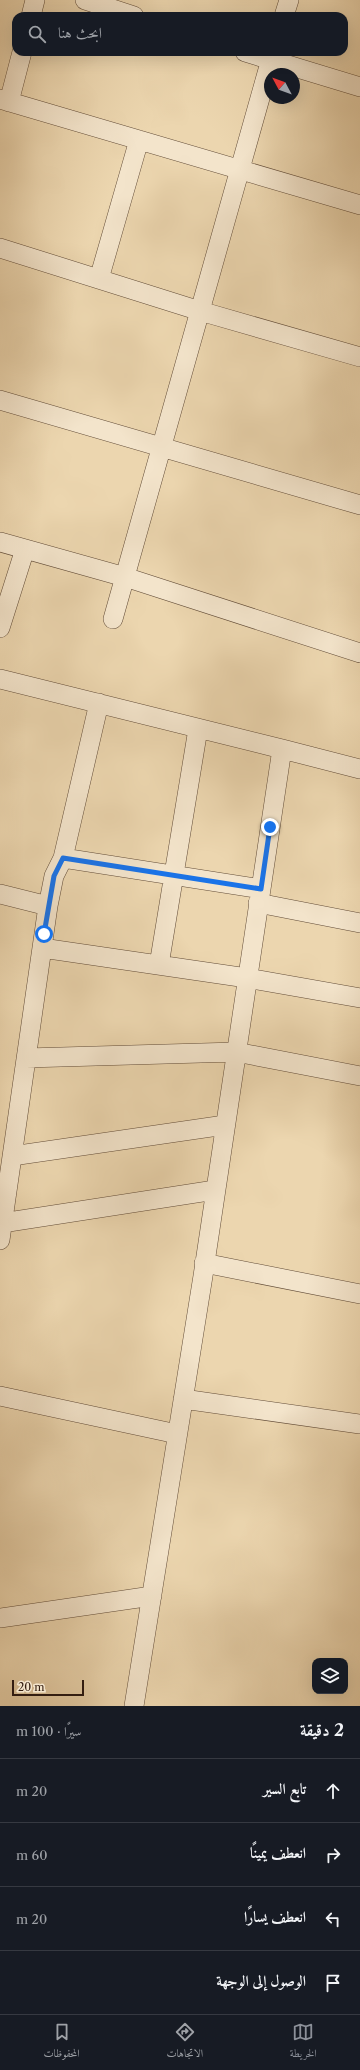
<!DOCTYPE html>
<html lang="ar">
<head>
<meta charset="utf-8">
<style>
	:root { --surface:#171b24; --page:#20242c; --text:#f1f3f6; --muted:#9ea1a6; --line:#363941; --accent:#8c9099 }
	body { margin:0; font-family:"Libre Caslon Text",Amiri,serif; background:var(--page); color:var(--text); direction:rtl }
	.controls { position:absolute; right:12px; bottom:12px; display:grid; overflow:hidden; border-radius:8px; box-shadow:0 4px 16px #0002 }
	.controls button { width:36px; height:36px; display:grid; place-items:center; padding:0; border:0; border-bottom:1px solid var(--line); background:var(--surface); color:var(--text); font:20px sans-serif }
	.compass { position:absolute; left:264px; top:68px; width:36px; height:36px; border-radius:50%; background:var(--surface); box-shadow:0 4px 16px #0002; rotate:311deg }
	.scale { position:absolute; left:12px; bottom:10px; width:72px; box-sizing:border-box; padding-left:4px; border:2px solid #341e11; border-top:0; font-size:11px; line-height:14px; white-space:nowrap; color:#341e11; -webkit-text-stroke:3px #f3e4cb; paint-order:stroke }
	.stop { position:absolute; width:12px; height:12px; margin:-9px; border:3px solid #1a73e8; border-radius:50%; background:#fff }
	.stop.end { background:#1a73e8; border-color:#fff; box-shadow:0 1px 4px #0008 }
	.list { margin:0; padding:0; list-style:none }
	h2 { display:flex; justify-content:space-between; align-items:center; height:52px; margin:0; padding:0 16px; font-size:17px }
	h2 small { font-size:13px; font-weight:400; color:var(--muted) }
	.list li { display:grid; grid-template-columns:26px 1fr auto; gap:12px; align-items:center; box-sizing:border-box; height:64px; padding:0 16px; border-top:1px solid var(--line) }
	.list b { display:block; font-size:15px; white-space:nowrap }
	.list em { font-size:13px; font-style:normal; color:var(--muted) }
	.icon { flex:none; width:22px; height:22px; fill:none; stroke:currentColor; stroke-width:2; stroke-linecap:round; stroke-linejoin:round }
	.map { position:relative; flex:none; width:360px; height:1706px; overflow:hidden; direction:ltr }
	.search { position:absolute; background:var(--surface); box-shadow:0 4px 16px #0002; left:12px; right:12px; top:12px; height:44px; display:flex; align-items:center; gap:10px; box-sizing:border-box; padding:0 14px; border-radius:12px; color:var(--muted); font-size:15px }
	.sheet { height:308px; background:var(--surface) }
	nav { display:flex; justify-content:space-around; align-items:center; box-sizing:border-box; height:56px; border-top:1px solid var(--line); background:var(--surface); font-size:11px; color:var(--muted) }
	nav a { display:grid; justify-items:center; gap:2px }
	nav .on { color:var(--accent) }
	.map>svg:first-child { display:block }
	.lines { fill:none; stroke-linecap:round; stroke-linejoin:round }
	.minor-casing { stroke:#624c38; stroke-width:20 }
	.minor { stroke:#f3e4cb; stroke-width:19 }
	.route { stroke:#1a73e8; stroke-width:5 }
</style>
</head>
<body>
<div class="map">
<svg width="360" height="1706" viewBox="0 0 360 1706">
	<rect width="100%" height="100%" fill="#ecd6af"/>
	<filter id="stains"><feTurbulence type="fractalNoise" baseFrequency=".005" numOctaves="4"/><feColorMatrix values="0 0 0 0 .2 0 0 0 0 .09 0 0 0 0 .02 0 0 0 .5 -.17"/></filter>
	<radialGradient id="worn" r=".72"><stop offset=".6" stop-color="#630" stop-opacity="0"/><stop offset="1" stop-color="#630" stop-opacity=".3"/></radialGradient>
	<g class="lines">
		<!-- minor casing -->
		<g class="minor-casing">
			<path id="minor" d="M 85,0 L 134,16
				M 31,16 L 35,0
				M 284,16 L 289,0
				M 245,52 L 360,87
				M 0,99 L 360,205
				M 9,102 L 22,52
				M 0,248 L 200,311 L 360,357
				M 99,279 L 139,140
				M 0,400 L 360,505
				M 0,542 L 125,577 L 360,653
				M 113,619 L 273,52
				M 0,628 L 25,549
				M 0,679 L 282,749 L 203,1276 L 134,1706
				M 99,703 L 63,858 L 261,889
				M 282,749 L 360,769
				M 0,894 L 48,906
				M 258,903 L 360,923
				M 42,948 L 247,978 L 360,998
				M 159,965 L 198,729
				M 26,1058 L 236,1052 L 360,1076
				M 12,1156 L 225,1125
				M 2,1223 L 215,1190
				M 0,1240 L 48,906 L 54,876 L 63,858
				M 204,1263 L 360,1294
				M 0,1396 L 177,1434
				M 183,1399 L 360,1424
				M 0,1618 L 152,1596"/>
		</g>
		<!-- minor -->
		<use href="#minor" class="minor"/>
	</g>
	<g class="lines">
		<!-- route -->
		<path class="route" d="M 44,934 L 54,876 L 63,858 L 261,889 L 270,827"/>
	</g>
	<rect width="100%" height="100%" filter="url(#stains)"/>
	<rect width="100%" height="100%" fill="url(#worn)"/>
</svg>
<div class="controls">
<button><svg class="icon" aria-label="layers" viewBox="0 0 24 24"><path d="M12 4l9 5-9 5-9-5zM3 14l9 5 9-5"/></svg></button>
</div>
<svg class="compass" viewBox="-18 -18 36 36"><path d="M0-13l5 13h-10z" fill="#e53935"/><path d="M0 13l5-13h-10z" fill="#9ea1a6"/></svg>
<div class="scale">20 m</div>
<div class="stop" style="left:44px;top:934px"></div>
<div class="stop end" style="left:270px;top:827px"></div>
<div class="search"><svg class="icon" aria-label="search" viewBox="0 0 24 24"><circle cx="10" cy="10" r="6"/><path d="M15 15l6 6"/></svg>ابحث هنا</div>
</div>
<section class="sheet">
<h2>2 دقيقة<small>سيرًا · 100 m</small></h2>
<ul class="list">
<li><svg class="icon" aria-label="ahead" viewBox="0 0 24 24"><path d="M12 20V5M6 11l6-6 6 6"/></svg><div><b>تابع السير</b></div><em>20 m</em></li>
<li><svg class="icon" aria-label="right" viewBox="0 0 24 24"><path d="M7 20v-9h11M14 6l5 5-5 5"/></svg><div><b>انعطف يمينًا</b></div><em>60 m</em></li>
<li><svg class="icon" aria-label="left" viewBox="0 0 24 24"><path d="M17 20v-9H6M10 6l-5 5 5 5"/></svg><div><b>انعطف يسارًا</b></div><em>20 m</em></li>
<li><svg class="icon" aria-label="arrive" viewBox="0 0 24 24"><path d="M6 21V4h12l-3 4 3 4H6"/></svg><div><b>الوصول إلى الوجهة</b></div></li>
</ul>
</section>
<nav>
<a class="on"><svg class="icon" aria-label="map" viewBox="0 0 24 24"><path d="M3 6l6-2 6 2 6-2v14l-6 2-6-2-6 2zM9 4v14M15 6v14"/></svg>الخريطة</a>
<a><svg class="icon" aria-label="directions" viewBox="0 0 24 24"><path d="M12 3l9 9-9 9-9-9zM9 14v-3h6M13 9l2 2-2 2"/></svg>الاتجاهات</a>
<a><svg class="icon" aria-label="saved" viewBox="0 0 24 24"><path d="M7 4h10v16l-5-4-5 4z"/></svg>المحفوظات</a>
</nav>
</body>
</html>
